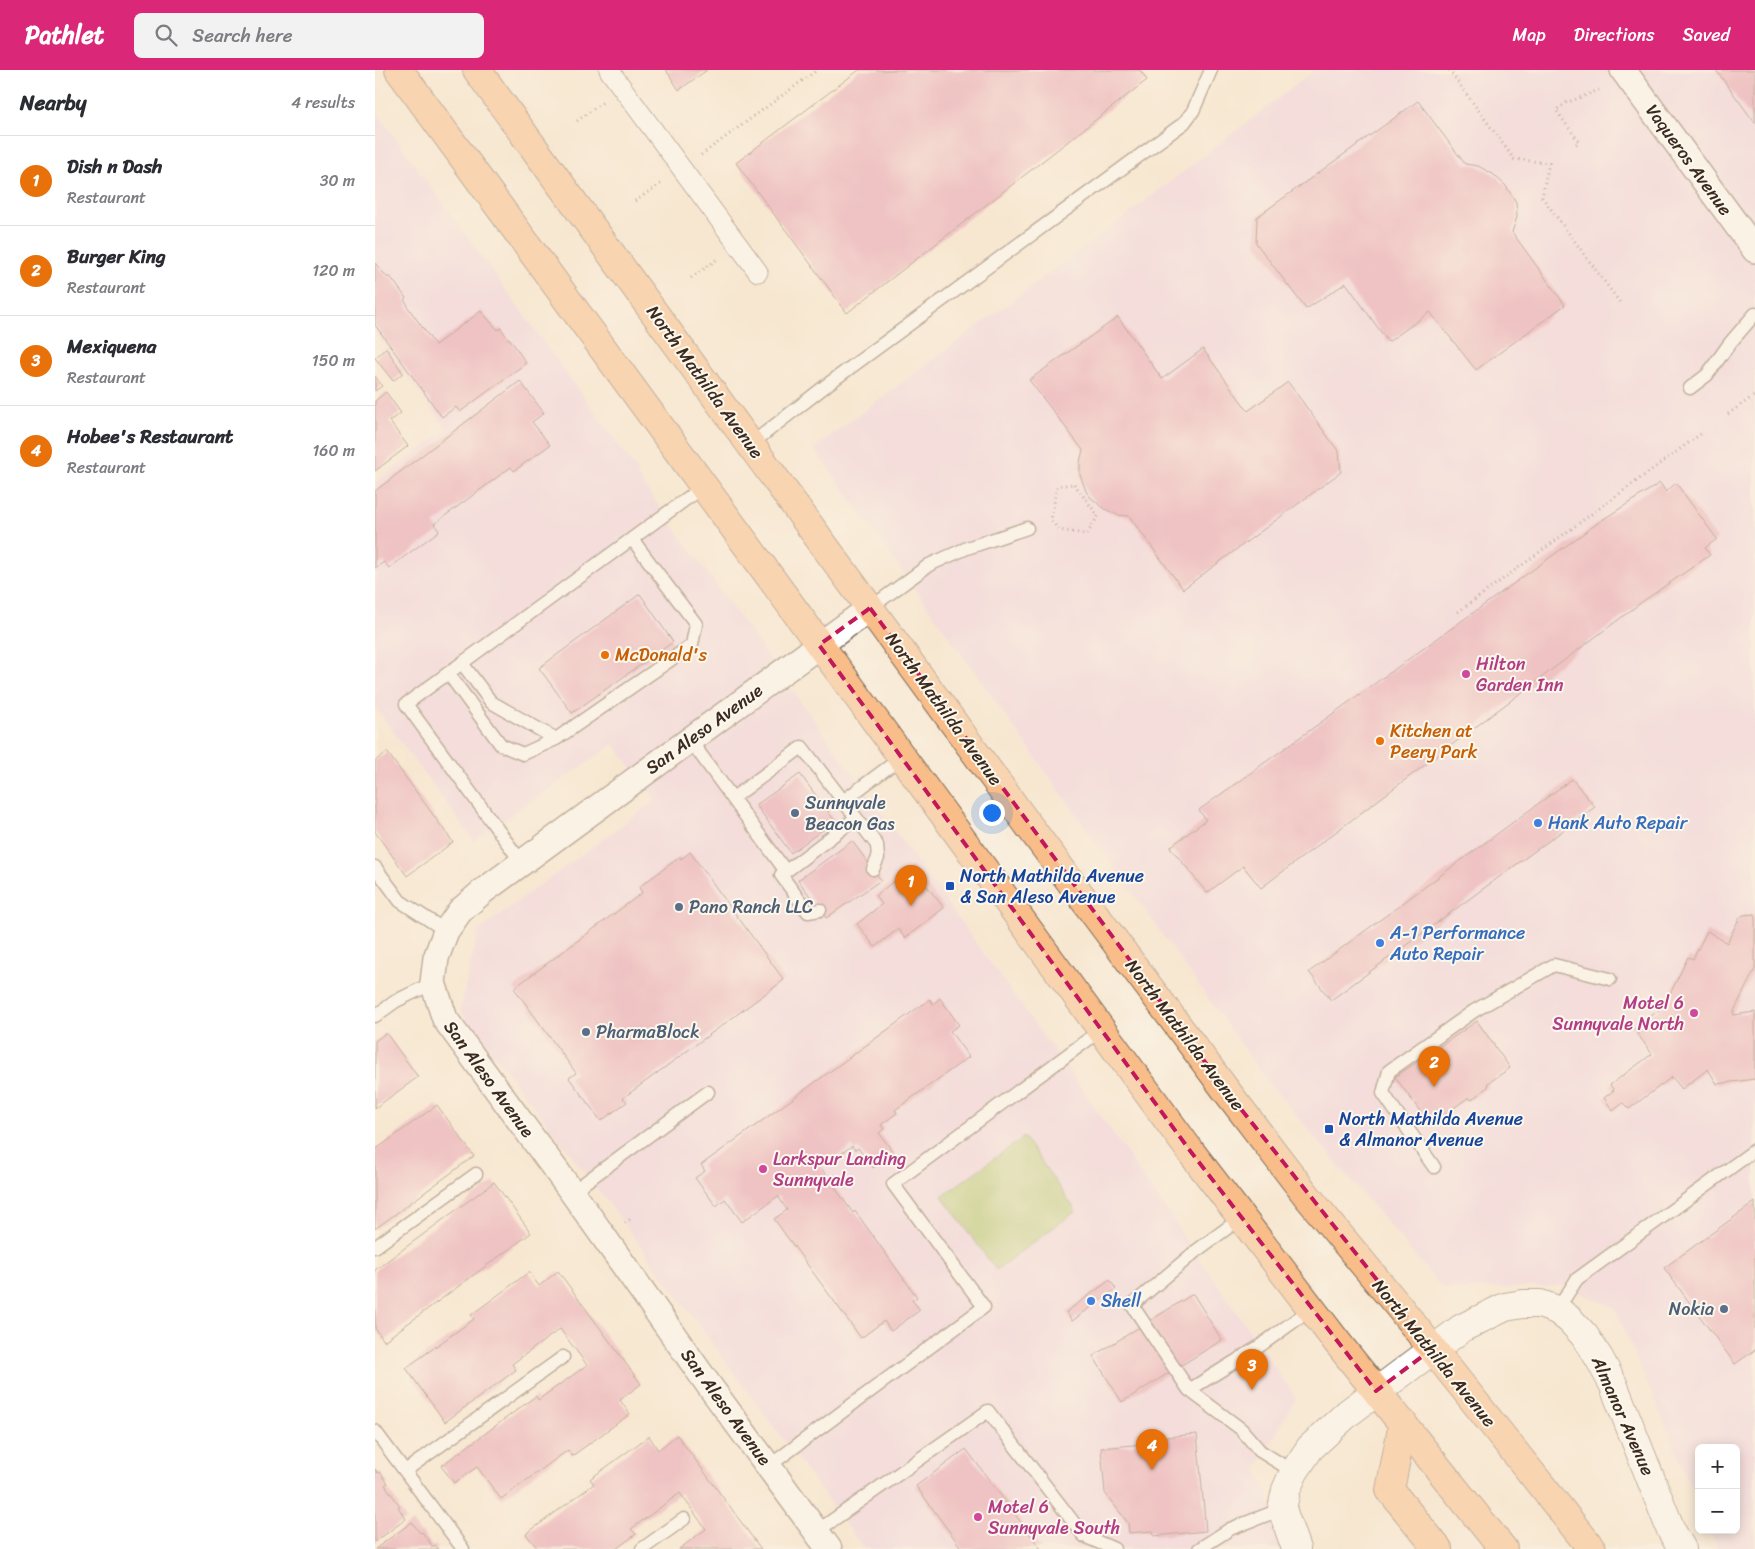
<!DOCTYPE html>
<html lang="en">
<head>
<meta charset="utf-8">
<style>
	:root { --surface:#fff; --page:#f2f2f3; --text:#2b2b33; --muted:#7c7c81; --line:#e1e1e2; --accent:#db2777 }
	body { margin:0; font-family:Sriracha,sans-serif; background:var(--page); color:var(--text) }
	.controls { position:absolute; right:15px; bottom:15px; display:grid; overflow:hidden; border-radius:8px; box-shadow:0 2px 12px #0003 }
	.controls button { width:45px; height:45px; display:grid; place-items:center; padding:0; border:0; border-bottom:1px solid var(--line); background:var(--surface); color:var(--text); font:25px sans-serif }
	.you { position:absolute; left:616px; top:742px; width:18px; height:18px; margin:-12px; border:4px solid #fff; border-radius:50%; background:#1a73e8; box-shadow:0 0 0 8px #1a73e833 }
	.badge { display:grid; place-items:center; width:32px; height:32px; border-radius:50%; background:var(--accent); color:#fff; font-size:16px; font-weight:700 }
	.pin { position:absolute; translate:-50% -41px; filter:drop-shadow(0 1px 2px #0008) }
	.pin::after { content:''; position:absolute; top:26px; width:18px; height:15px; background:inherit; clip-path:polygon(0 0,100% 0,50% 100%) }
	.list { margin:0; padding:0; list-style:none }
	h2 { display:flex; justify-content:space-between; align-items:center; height:65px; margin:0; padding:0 20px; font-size:21px }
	h2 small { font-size:16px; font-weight:400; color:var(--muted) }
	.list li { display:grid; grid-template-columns:32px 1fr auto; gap:15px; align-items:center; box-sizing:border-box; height:90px; padding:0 20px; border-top:1px solid var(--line) }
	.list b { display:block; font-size:19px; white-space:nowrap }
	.list p { margin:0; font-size:16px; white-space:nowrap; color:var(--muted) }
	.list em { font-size:16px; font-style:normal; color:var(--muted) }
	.icon { flex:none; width:28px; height:28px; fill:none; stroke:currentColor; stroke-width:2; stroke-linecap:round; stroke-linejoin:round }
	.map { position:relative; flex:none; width:1380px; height:1479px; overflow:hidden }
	header { display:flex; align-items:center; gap:30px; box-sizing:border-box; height:70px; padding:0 25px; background:var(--accent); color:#fff }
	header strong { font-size:24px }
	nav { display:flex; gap:28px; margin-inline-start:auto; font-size:18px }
	.search { width:350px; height:45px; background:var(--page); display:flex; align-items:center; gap:12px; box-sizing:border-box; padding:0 18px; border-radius:8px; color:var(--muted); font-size:19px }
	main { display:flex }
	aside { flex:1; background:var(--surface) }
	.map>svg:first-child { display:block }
	.built { fill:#efd0e6 }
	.green { fill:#acc56b; stroke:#747844 }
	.building { fill:#e497b1 }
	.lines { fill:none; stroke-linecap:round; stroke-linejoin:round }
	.service-casing { stroke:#7d6c5d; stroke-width:15 }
	.pedestrian-casing { stroke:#7d6c5d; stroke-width:21 }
	.minor-casing { stroke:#7d6c5d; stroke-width:28 }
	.tertiary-casing { stroke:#7d6c5d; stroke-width:30 }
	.primary-casing { stroke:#7d6c5d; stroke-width:30 }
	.motorway-casing { stroke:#7d6c5d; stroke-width:30 }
	.path { stroke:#7d6c5d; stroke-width:3; stroke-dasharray:1 4; stroke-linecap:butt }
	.service { stroke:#fff; stroke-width:12 }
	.pedestrian { stroke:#fff; stroke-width:19 }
	.minor { stroke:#fff; stroke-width:25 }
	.tertiary { stroke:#fff; stroke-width:28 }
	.primary { stroke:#f8bd89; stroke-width:28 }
	.motorway { stroke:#f8bd89; stroke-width:28 }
	.marked { fill:none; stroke:#c2185b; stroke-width:4; stroke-dasharray:10 6; stroke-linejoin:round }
	.food-dot { fill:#e8710a; stroke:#fbf7ec; stroke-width:2 }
	.hotel-dot { fill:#d1479c; stroke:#fbf7ec; stroke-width:2 }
	.service-dot { fill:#5c6f8a; stroke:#fbf7ec; stroke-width:2 }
	.shop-dot { fill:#3f7fe0; stroke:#fbf7ec; stroke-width:2 }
	.transit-dot { fill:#1a4fb4; stroke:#fbf7ec; stroke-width:2 }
	.labels { text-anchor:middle; stroke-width:4; stroke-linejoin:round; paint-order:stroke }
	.street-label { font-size:18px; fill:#3b2a1e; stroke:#fbf7ec }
	.food-label { font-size:18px; fill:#c56008; stroke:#fbf7ec; text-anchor:start }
	.hotel-label { font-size:18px; fill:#b23c85; stroke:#fbf7ec; text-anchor:start }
	.service-label { font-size:18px; fill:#4e5e75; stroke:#fbf7ec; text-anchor:start }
	.shop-label { font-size:18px; fill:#366cbe; stroke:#fbf7ec; text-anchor:start }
	.transit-label { font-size:18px; fill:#164399; stroke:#fbf7ec; text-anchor:start }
</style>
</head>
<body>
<header>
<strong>Pathlet</strong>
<div class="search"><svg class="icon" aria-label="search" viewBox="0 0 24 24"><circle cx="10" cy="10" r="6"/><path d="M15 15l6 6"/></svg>Search here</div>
<nav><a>Map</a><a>Directions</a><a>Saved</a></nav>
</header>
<main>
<aside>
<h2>Nearby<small>4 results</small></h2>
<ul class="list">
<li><span class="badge" style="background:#e8710a">1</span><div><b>Dish n Dash</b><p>Restaurant</p></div><em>30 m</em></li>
<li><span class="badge" style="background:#e8710a">2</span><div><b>Burger King</b><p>Restaurant</p></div><em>120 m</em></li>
<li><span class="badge" style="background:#e8710a">3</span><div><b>Mexiquena</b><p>Restaurant</p></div><em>150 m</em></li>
<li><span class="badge" style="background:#e8710a">4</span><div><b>Hobee's Restaurant</b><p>Restaurant</p></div><em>160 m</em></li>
</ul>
</aside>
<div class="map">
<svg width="1380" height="1479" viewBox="0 0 1380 1479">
	<rect width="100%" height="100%" fill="#fbf7ec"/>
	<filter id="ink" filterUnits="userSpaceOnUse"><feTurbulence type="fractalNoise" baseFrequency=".02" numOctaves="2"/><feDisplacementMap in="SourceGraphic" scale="10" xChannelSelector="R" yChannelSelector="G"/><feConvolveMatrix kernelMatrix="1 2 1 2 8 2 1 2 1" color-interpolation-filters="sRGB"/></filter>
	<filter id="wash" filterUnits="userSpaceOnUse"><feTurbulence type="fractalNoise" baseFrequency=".0096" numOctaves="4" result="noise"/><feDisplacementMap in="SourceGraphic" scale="20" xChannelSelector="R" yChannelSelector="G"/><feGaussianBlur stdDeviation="1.12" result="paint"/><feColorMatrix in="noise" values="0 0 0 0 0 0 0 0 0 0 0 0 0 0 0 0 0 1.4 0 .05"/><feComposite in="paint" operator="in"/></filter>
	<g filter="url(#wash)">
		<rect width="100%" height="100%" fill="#f7e7d1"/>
		<!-- built -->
		<path class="built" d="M 940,0 L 1380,0 L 1380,1479 L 1343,1479 L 1335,1460 L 1361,1460 L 1361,1378 L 1324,1378 L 1324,1434 L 1240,1238 L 1188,1216 L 1069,1220 L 893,1012 L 439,378 L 734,159 Z
			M 0,40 L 263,402 L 262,406 L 712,1026 L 921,1328 L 882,1399 L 915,1479 L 489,1479 L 239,1140 L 85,941 L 103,861 L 281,730 L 239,674 L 99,771 L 0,637 L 0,412 L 72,360 L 0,262 Z"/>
		<!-- green -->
		<path class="green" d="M 649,1067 L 701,1141 L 621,1200 L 567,1126 Z"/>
		<g id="blocks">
			<!-- building -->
			<path class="building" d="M 291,0 L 332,0 L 304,20 Z
				M 484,0 L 765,0 L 772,10 L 472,243 L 361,93 Z
				M 1341,0 L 1380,0 L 1380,53 Z
				M 1043,31 L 1090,94 L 1103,96 L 1118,104 L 1131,116 L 1141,132 L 1142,147 L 1137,162 L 1190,235 L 1101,300 L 1055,242 L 1013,272 L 971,213 L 931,239 L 881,173 L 882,147 Z
				M 0,193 L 13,208 L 15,206 L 31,228 L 29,230 L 33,235 L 32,236 L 60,275 L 106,241 L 123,260 L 126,258 L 133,269 L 135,269 L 151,293 L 85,342 L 81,337 L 67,347 L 0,255 Z
				M 743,247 L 787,309 L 828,279 L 873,341 L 913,312 L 964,382 L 966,402 L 808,519 L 754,446 L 742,445 L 730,439 L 715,427 L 711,421 L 705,405 L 705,392 L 708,380 L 654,310 Z
				M 11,278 L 28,303 L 18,311 L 0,288 Z
				M 0,306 L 7,316 L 0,321 Z
				M 145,311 L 169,343 L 157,352 L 175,375 L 139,401 L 136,397 L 59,454 L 64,461 L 14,498 L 9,492 L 0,498 L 0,421 Z
				M 11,322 L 26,343 L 14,351 L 33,376 L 0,401 L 0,331 Z
				M 1285,413 L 1291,422 L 1301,413 L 1342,469 L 1330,478 L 1335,485 L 1267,532 L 886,818 L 868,796 L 832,823 L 795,777 L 831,750 L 824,740 L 1227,450 Z
				M 265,524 L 298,572 L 197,643 L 164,598 Z
				M 12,682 L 78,772 L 32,806 L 0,762 L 0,691 Z
				M 425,704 L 460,751 L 416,783 L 381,735 Z
				M 1197,709 L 1220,737 L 956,930 L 934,902 Z
				M 477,771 L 506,810 L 451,848 L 423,810 Z
				M 315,782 L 409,910 L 248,1028 L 252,1032 L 226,1051 L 194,1008 L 201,1003 L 139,918 L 267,823 L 264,817 L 305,787 L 306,789 Z
				M 537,797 L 569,838 L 530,868 L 523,859 L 500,877 L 482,854 L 507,834 L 500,826 Z
				M 1380,844 L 1380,899 L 1358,943 L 1359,945 L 1380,942 L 1380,1009 L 1342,1014 L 1333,999 L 1307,1019 L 1297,1007 L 1254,1039 L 1248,1033 L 1238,1041 L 1229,1028 L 1239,1020 L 1235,1015 L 1277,984 L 1259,959 L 1289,936 L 1313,887 L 1318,889 L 1332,861 L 1352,873 L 1364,849 L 1368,845 Z
				M 565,928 L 584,955 L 575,961 L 594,987 L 520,1040 L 522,1043 L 506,1055 L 509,1059 L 504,1063 L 519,1083 L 498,1098 L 483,1078 L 480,1080 L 477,1076 L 460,1088 L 458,1085 L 444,1095 L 478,1143 L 480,1141 L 542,1227 L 537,1230 L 545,1240 L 516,1261 L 509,1251 L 486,1268 L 399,1149 L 412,1140 L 403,1126 L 367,1152 L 350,1129 L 341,1136 L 320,1108 L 330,1101 L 326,1095 L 555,929 L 558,934 Z
				M 1102,951 L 1135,998 L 1112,1014 L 1114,1016 L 1096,1030 L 1094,1027 L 1055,1055 L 1020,1007 Z
				M 11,963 L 43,1007 L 0,1038 L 0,971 Z
				M 62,1035 L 99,1086 L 0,1159 L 0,1080 Z
				M 119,1112 L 156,1163 L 9,1271 L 0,1258 L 0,1200 Z
				M 1380,1132 L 1380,1280 L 1360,1294 L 1289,1198 Z
				M 183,1201 L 266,1314 L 245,1330 L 255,1344 L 197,1386 L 193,1380 L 126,1429 L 102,1397 L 79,1413 L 66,1396 L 161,1326 L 163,1330 L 212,1295 L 185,1259 L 137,1294 L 141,1300 L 70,1352 L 31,1298 L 99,1249 L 96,1245 L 154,1202 L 164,1216 Z
				M 735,1210 L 741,1219 L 697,1251 L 691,1242 Z
				M 818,1224 L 847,1270 L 747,1332 L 718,1286 Z
				M 822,1364 L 831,1461 L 779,1466 L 778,1461 L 754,1463 L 753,1453 L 730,1423 L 726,1378 L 769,1374 L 769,1369 Z
				M 302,1365 L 386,1479 L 304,1479 L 331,1459 L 305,1423 L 256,1459 L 261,1464 L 241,1479 L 163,1479 L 151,1464 L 219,1414 L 215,1409 L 274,1366 L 283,1380 Z
				M 591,1379 L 666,1479 L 587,1479 L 541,1416 Z
				M 0,1399 L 3,1403 L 5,1402 L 13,1413 L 10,1415 L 25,1436 L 23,1437 L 31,1449 L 0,1472 Z
				M 37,1452 L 45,1463 L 47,1462 L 58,1477 L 60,1475 L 63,1479 L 0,1479 Z"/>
		</g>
	</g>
	<g filter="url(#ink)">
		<use href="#blocks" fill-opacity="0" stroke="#7d6c5d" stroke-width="1"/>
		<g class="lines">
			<!-- service casing -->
			<g class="service-casing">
				<path id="service" d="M 1315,318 L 1332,305 L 1355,273 L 1380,244
					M 376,374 L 453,314 L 809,53 L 818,41 L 836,0
					M 495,538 L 554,495 L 592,478 L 652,458
					M 87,593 L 116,632 L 181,669
					M 73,603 L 126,675 L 148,684 L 181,669 L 317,575 L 321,554 L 257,469
					M 315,670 L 410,800
					M 358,728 L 427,677 L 502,775 L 503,788 L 498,799
					M 468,731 L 527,687
					M 147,793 L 31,634 L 329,416
					M 0,797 L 25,831 L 71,861
					M 445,840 L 433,842 L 406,805 L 481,748
					M 0,946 L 21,931 L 58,913
					M 1059,1097 L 1008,1023 L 1014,1001 L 1099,941 L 1179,895 L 1235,909
					M 197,1122 L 333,1022
					M 866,1148 L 821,1181 L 757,1235 L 814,1320 L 882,1278 L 936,1239
					M 0,1177 L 101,1104
					M 1182,1240 L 1202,1209 L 1380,1080
					M 814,1320 L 866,1359 L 885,1381 L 919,1402
					M 0,1361 L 88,1479
					M 394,1396 L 609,1237 L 518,1114 L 726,960
					M 30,1401 L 188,1287
					M 441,1462 L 613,1341 L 709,1466 L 739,1479
					M 267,1479 L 309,1449
					M 824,1479 L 855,1459 L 907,1439"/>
			</g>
			<!-- pedestrian casing -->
			<g class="pedestrian-casing">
				<path id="pedestrian" d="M 234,0 L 383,202"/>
			</g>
			<!-- minor casing -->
			<g class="minor-casing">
				<path id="minor" d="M 1248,0 L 1380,180
					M 454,1479 L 333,1314 L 197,1122 L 70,949 L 58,913 L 61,888 L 71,861 L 85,841 L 107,822 L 495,538"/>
			</g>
			<!-- tertiary casing -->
			<g class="tertiary-casing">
				<path id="tertiary" d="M 921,1479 L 907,1439 L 911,1420 L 919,1402 L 935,1378 L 973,1343 L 1087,1258 L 1130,1237 L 1148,1234 L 1165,1234 L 1182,1240 L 1195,1250 L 1209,1265 L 1224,1288 L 1238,1314 L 1296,1460 L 1307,1479"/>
			</g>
			<!-- primary casing -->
			<g class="primary-casing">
				<path id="primary" d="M 24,0 L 816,1082 L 962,1272 L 1128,1479
					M 102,0 L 648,748 L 850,1019 L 932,1126 L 1024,1237 L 1217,1479"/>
			</g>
			<!-- motorway casing -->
			<g class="motorway-casing">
				<path id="motorway" d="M 1028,1353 L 1015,1420 L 1063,1479"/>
			</g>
			<!-- path -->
			<path class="path" d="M 1074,0 L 1139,89 L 1174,93 L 1167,127 L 1246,234
				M 202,51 L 228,32
				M 1201,74 L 1204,72 L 1181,40 L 1191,33 L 1224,20
				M 326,85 L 442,0
				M 260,131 L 288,112
				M 316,208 L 344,188
				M 1353,344 L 1380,325
				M 699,414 L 723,446 L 712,464 L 684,460 L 676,450 L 682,416 Z
				M 711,430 L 715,427
				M 1083,542 L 1327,363
				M 250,1153 L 257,1148"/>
			<!-- service -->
			<use href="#service" class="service"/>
			<!-- pedestrian -->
			<use href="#pedestrian" class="pedestrian"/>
			<!-- minor -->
			<use href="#minor" class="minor"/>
			<!-- tertiary -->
			<use href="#tertiary" class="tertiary"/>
			<!-- primary -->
			<use href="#primary" class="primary"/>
			<!-- motorway -->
			<use href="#motorway" class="motorway"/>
		</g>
	</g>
	<!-- marked area -->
	<path d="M0 0H1380V1479H0ZM 495,538 L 850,1019 L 1057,1279 L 1001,1321 L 816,1082 L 444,575 Z" fill="#f7e7d1" fill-opacity=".55" fill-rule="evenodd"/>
	<path class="marked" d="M 495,538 L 850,1019 L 1057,1279 L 1001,1321 L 816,1082 L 444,575 Z"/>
	<!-- markers -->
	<g class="food-dot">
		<circle cx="230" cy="585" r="5"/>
		<circle cx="1005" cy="671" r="5"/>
	</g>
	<g class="hotel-dot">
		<circle cx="1091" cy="604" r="5"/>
		<circle cx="1319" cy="943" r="5"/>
		<circle cx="388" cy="1099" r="5"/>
		<circle cx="603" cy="1447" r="5"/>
	</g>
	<g class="service-dot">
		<circle cx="420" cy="743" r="5"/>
		<circle cx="304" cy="837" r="5"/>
		<circle cx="211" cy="962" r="5"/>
		<circle cx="1349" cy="1239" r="5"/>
	</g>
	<g class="shop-dot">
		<circle cx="1163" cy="753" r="5"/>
		<circle cx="1005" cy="873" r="5"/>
		<circle cx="716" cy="1231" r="5"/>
	</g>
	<g class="transit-dot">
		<rect x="570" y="811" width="10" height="10" rx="2.5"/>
		<rect x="949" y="1054" width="10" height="10" rx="2.5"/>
	</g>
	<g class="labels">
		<!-- street labels -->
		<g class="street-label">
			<text transform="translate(1314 90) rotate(54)" y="6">Vaqueros Avenue</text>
			<text transform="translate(330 312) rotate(54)" y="6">North Mathilda Avenue</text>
			<text transform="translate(569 639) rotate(54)" y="6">North Mathilda Avenue</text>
			<text transform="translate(329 659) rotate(-36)" y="6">San Aleso Avenue</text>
			<text transform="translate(810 965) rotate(53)" y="6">North Mathilda Avenue</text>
			<text transform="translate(114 1009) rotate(54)" y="6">San Aleso Avenue</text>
			<text transform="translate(1059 1283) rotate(51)" y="6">North Mathilda Avenue</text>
			<text transform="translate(351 1337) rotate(54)" y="6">San Aleso Avenue</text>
			<text transform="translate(1248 1346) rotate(66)" y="6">Almanor Avenue</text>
		</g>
		<!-- food labels -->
		<g class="food-label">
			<text x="240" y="591">McDonald's</text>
			<text x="1015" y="667">Kitchen at<tspan x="1015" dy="21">Peery Park</tspan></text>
		</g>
		<!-- hotel labels -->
		<g class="hotel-label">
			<text x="1101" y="600">Hilton<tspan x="1101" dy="21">Garden Inn</tspan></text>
			<text x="1309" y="939" text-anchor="end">Motel 6<tspan x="1309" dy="21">Sunnyvale North</tspan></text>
			<text x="398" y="1095">Larkspur Landing<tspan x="398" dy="21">Sunnyvale</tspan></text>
			<text x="613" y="1443">Motel 6<tspan x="613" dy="21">Sunnyvale South</tspan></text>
		</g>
		<!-- service labels -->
		<g class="service-label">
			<text x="430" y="739">Sunnyvale<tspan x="430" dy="21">Beacon Gas</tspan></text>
			<text x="314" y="843">Pano Ranch LLC</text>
			<text x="221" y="968">PharmaBlock</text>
			<text x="1339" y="1245" text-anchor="end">Nokia</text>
		</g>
		<!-- shop labels -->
		<g class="shop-label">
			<text x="1173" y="759">Hank Auto Repair</text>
			<text x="1015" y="869">A-1 Performance<tspan x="1015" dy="21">Auto Repair</tspan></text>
			<text x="726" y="1237">Shell</text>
		</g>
		<!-- transit labels -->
		<g class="transit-label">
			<text x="585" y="812">North Mathilda Avenue<tspan x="585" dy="21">&amp; San Aleso Avenue</tspan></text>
			<text x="964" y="1055">North Mathilda Avenue<tspan x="964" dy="21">&amp; Almanor Avenue</tspan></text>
		</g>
	</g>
</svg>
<div class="controls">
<button>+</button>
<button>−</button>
</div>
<div class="you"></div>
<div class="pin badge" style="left:536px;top:836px;background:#e8710a">1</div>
<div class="pin badge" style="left:1059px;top:1017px;background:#e8710a">2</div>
<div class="pin badge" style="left:877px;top:1320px;background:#e8710a">3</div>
<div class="pin badge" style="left:777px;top:1400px;background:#e8710a">4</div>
</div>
</main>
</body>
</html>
